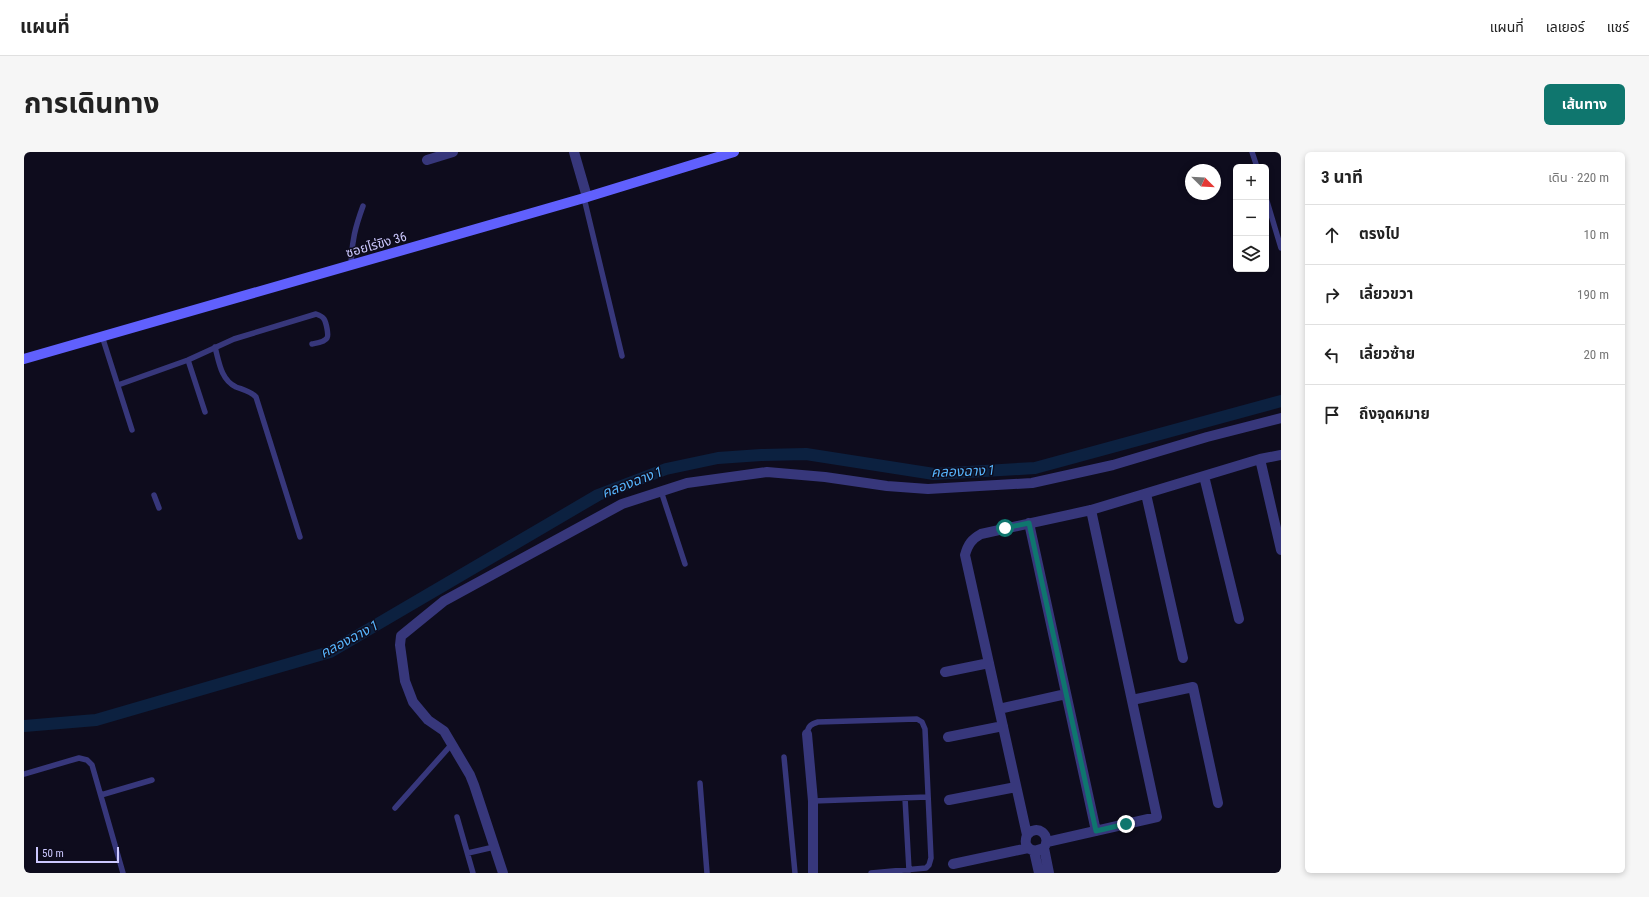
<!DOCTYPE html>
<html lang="th">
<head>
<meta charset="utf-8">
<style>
	:root { --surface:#fff; --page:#f6f6f6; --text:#222; --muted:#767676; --line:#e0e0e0; --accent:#0f766e }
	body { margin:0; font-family:"Roboto Condensed","Noto Sans Thai",sans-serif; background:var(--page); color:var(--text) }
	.controls { position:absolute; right:12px; top:12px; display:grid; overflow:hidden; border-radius:6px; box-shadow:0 2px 6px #0003 }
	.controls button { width:36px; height:36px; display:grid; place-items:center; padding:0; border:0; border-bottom:1px solid var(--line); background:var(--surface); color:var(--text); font:20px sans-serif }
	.compass { position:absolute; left:1161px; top:12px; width:36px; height:36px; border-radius:50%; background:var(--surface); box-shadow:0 2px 6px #0003; rotate:114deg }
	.scale { position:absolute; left:12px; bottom:10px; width:83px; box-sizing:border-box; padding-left:4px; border:2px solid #ccc8fe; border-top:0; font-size:11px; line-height:14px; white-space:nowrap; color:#ccc8fe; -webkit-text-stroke:3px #0e0c1d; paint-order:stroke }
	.stop { position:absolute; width:12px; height:12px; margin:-9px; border:3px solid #0f766e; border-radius:50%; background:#fff }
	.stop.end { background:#0f766e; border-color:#fff; box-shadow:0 1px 4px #0008 }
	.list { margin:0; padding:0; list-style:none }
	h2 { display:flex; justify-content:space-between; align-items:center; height:52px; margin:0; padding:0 16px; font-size:17px }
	h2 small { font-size:13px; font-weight:400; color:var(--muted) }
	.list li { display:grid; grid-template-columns:26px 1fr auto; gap:12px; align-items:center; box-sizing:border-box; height:60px; padding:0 16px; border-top:1px solid var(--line) }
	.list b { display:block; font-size:15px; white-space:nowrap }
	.list em { font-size:13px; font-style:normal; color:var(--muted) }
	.icon { flex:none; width:22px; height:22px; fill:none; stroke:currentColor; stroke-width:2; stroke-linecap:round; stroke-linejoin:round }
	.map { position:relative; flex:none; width:1257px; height:721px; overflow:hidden; border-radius:6px }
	header { display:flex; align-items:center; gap:24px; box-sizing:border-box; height:56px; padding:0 20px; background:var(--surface); border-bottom:1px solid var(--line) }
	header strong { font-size:19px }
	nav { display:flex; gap:22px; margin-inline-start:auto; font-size:14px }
	.intro { display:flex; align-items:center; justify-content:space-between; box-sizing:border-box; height:96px; padding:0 24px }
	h1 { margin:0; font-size:28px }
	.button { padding:10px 18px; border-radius:6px; background:var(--accent); color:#fff; font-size:14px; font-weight:700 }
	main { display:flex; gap:24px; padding:0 24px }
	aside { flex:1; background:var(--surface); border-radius:6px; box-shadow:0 2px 6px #0003 }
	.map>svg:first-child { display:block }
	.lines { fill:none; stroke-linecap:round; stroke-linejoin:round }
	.canal { stroke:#0c2140; stroke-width:12 }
	.lane { stroke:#37377b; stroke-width:5.5 }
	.street { stroke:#37377b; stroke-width:10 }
	.secondary { stroke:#6060fd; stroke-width:10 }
	.route { stroke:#0f766e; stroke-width:5 }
	.labels { text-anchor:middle; stroke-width:3; stroke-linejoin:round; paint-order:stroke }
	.street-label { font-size:13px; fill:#ccc8fe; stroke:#0e0c1d }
	.water-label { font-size:14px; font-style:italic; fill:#57b5fd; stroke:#0e0c1d }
</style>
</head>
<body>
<header>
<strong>แผนที่</strong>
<nav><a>แผนที่</a><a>เลเยอร์</a><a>แชร์</a></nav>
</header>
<div class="intro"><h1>การเดินทาง</h1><a class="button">เส้นทาง</a></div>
<main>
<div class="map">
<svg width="1257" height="721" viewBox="0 0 1257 721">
	<rect width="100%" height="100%" fill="#0e0c1d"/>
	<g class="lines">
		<!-- canal -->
		<path class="canal" d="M 0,574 L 72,568 L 306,500 L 574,343 L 642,317 L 694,306 L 737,303 L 782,302 L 910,322 L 1011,316 L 1257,249"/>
		<!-- lane -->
		<path class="lane" d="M 1228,0 L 1233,15
			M 560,46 L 598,204
			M 1242,46 L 1257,96
			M 327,113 C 328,88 331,76 339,54
			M 78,184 L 108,278
			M 191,195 C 195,210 197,228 212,235 C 220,238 226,239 232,245 L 276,385
			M 164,208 L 181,260
			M 94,233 L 164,208 L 210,187 L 292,162 C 295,163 298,164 300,167 C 302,170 305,183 303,186 C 301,190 293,191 288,192
			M 637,339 L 661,412
			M 130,343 L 135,356
			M 783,582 C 784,574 787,572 794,570 L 893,567 L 898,570 L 901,577 L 907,706 L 905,713 L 902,716 L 847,721
			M 760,605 L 771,721
			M 0,622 L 55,606 L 63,608 L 68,613 L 99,721
			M 676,631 L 683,721
			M 77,643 L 128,628
			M 881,646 L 885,718
			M 789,649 L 904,645
			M 371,656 L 428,592
			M 433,665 L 449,721
			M 444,701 L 470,695"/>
		<!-- street -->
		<path class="street" d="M 550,0 L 563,45
			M 403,8 L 429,0
			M 1236,307 L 1257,398
			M 1180,324 L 1215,467
			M 1122,342 L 1159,506
			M 1005,371 L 1072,679
			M 921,520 L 965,511
			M 1108,548 L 1169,535 L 1194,651
			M 975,557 L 1042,542
			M 783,582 L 789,649 L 789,721
			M 924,585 L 979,574
			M 925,648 L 992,635
			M 1003,683 C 1013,671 1028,683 1020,696 L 1010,699 C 1002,696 1000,691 1003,683 L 941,403 C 944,392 948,387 957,382 L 1067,358 L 1236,307 L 1257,303
			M 1023,690 L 1133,665 L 1067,358
			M 1020,696 L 1025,721
			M 1010,699 L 1015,721
			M 929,712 L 1004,696
			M 479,721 L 450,633 L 446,623 L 420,579 L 404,568 L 389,550 L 381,529 L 376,493 L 377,484 L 420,449 L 598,352 L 663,331 L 743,320 L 801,325 L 863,334 L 904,337 L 1008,331 L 1089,313 L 1183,285 L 1257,266"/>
		<!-- secondary -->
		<path class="secondary" d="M 0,207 L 560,46 L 710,0"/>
	</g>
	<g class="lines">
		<!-- route -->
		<path class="route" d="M 981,376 L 1005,371 L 1072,679 L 1102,672"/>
	</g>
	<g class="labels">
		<!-- street labels -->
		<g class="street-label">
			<text transform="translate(352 92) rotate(-16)" y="5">ซอยไร่ขิง 36</text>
		</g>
		<!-- water labels -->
		<g class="water-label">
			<text transform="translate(939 319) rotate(-2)" y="5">คลองฉาง 1</text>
			<text transform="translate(608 330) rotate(-21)" y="5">คลองฉาง 1</text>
			<text transform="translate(325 487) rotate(-28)" y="5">คลองฉาง 1</text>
		</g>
	</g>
</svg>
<div class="controls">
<button>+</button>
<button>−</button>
<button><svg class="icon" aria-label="layers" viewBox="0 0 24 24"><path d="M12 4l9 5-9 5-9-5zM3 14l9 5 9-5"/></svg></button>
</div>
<svg class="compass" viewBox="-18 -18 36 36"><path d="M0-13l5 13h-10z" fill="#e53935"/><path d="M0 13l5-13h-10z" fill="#767676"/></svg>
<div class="scale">50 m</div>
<div class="stop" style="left:981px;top:376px"></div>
<div class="stop end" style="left:1102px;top:672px"></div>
</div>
<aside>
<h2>3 นาที<small>เดิน · 220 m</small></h2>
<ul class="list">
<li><svg class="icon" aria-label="ahead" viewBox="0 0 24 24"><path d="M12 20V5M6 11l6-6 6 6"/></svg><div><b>ตรงไป</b></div><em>10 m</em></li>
<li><svg class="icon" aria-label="right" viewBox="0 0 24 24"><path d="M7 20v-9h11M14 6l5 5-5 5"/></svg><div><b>เลี้ยวขวา</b></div><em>190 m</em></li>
<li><svg class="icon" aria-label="left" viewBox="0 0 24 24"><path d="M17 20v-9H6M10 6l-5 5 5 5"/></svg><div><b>เลี้ยวซ้าย</b></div><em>20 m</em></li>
<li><svg class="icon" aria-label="arrive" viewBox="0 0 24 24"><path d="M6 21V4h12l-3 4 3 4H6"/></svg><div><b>ถึงจุดหมาย</b></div></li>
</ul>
</aside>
</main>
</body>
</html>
